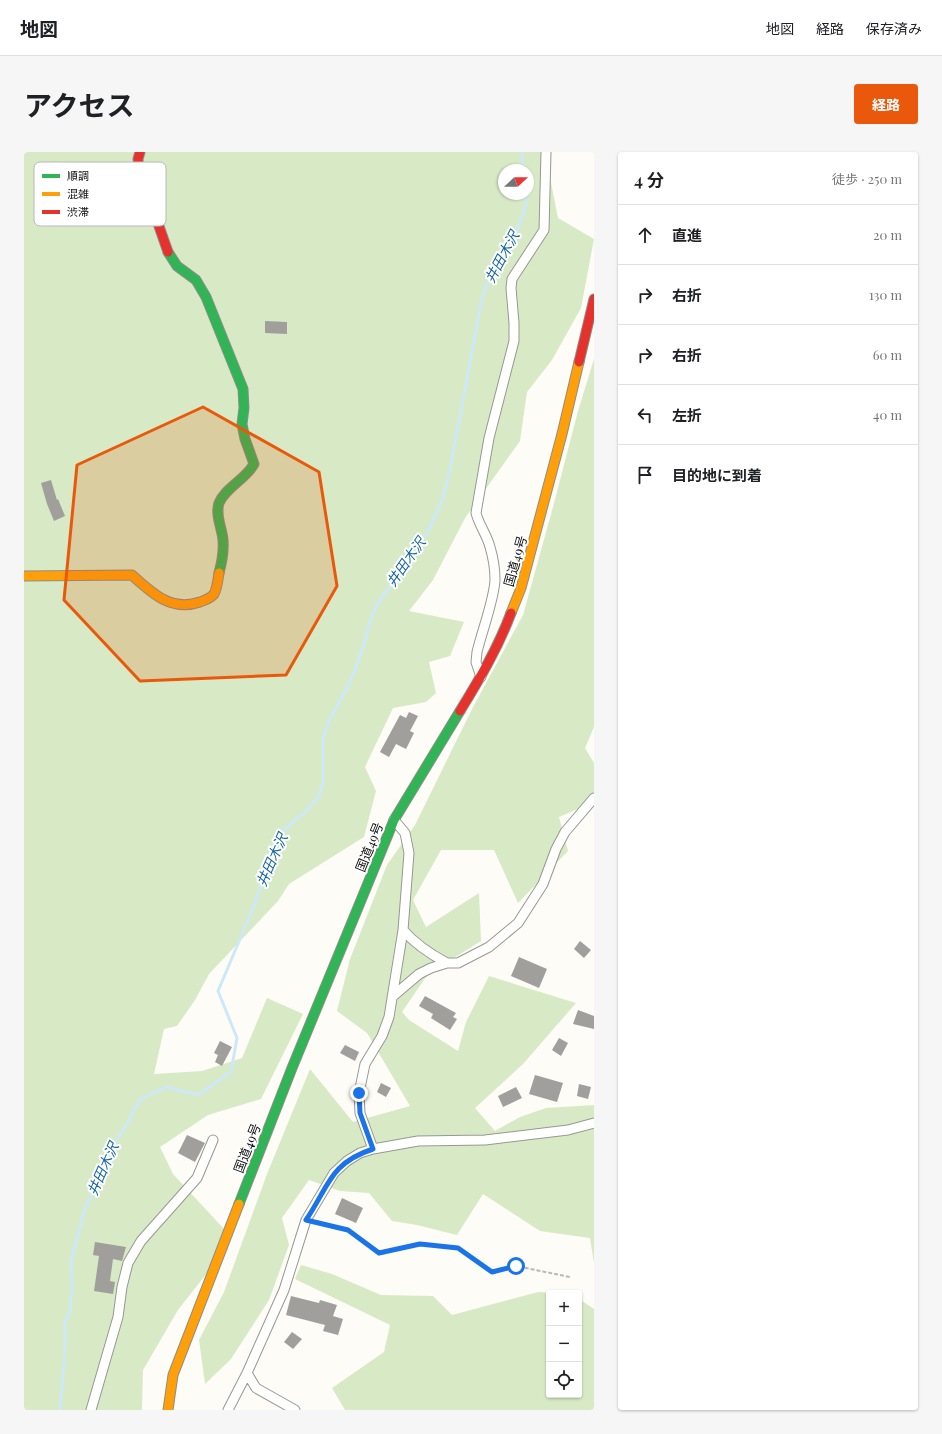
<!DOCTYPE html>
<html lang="ja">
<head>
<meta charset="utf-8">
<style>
	:root { --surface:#fff; --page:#f6f6f6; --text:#202124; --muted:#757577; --line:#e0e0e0; --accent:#ea580c }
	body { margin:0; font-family:"Playfair Display","Noto Sans JP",serif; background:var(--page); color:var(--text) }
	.controls { position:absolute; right:12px; bottom:12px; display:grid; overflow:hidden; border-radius:4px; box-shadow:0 1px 3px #0004 }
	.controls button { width:36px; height:36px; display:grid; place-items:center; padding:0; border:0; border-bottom:1px solid var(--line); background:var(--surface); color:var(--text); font:20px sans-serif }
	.compass { position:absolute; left:474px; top:12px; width:36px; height:36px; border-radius:50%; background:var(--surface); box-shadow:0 1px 3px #0004; rotate:68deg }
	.stop { position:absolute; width:12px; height:12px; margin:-9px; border:3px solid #1a73e8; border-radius:50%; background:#fff }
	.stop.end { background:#1a73e8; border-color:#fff; box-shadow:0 1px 4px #0008 }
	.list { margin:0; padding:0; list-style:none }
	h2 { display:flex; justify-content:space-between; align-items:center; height:52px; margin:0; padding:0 16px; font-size:17px }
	h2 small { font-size:13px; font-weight:400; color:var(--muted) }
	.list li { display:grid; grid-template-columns:26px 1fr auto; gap:12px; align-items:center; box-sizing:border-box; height:60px; padding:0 16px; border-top:1px solid var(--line) }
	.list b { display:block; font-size:15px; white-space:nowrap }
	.list em { font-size:13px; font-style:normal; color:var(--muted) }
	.icon { flex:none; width:22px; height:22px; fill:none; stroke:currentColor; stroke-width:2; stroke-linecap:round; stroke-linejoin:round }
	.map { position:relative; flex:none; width:570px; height:1258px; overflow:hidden; border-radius:4px }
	header { display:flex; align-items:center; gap:24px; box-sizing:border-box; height:56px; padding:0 20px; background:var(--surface); border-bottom:1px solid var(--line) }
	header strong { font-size:19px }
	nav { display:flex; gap:22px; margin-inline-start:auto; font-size:14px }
	.intro { display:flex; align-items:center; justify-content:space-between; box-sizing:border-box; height:96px; padding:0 24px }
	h1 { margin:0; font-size:28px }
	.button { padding:10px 18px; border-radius:4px; background:var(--accent); color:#fff; font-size:14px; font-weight:700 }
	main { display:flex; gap:24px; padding:0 24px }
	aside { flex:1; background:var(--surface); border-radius:4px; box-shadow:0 1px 3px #0004 }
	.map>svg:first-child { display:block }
	.forest { fill:#d8eac5; fill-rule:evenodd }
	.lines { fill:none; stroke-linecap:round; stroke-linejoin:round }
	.stream { stroke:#cde8f7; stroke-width:3 }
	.building { fill:#a19f9c }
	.street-casing { stroke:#979795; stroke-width:11 }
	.fast-casing { stroke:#8e8d8b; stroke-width:11 }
	.slow-casing { stroke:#8e8d8b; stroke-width:11 }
	.jam-casing { stroke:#8e8d8b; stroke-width:11 }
	.path { stroke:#b9b9b8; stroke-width:2; stroke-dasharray:4 2; stroke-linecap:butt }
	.street { stroke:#fffffe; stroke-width:9 }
	.fast { stroke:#30b455; stroke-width:9 }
	.slow { stroke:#ff9f0a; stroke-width:9 }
	.jam { stroke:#e5322d; stroke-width:9 }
	.route { stroke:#1a73e8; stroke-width:5 }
	.marked { fill:#e8590c; fill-opacity:0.2; stroke:#e8590c; stroke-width:3; stroke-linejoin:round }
	.labels { text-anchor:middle; stroke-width:4; stroke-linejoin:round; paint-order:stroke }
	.street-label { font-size:13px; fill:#111; stroke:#fff }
	.water-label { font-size:14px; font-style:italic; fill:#1768a6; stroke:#fff }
	.key { fill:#fff; stroke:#b8b8b8; stroke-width:1 }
	.key-label { font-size:11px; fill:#111 }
</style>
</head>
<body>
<header>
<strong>地図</strong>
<nav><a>地図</a><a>経路</a><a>保存済み</a></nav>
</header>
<div class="intro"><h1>アクセス</h1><a class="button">経路</a></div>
<main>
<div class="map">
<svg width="570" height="1258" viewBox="0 0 570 1258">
	<rect width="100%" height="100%" fill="#fdfcf7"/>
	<!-- forest -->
	<path class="forest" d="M 0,0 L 521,0 L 534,66 L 570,87 L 557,156 L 528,208 L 503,240 L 496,289 L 441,366 L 409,428 L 385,459 L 440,470 L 426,504 L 405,510 L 412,541 L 402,550 L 369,556 L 341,615 L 352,639 L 340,685 L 265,732 L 254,749 L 185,822 L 171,848 L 153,874 L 140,877 L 130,922 L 178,919 L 218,906 L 243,846 L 279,862 L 237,947 L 184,963 L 136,995 L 149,1022 L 201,1078 L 187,1116 L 154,1158 L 119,1218 L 118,1258 L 0,1258 ZM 480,18 L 504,18 L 504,42 L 480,42 Z
		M 570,207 L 570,575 L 561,596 L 570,611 L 570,650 L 535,665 L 544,699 L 494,751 L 470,698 L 417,698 L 389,748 L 402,775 L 455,741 L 457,789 L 404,822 L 378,860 L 385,868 L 434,899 L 442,870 L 465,824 L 552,851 L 499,912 L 451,956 L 471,979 L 496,965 L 522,956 L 570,953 L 570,1111 L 566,1086 L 516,1079 L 459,1042 L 433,1083 L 393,1073 L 368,1069 L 345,1041 L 316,1039 L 285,1028 L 258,1066 L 265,1093 L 245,1148 L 207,1207 L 181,1232 L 175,1188 L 200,1140 L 243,1022 L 286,917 L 329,970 L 386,954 L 343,881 L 313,859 L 326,807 L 363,713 L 391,673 L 449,555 L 499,463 L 529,355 L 554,259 Z
		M 277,1113 L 308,1122 L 357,1143 L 409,1144 L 428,1163 L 514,1140 L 537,1141 L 525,1141 L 525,1243 L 555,1243 L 555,1147 L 570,1157 L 570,1258 L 321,1258 L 308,1236 L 360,1200 L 366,1173 L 271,1127 Z"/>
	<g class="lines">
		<!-- stream -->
		<path class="stream" d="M 498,0 L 499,18
			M 36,1258 L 41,1200 L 41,1169 L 46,1160 L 48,1137 L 47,1110 L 61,1056 L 80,1021 L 83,1003 L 106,967 L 111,955 L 117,947 L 142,935 L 174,943 L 207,920 L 213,886 L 194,839 L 225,766 L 258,680 L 282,659 L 295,644 L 299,630 L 299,587 L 304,571 L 327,528 L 340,493 L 345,472 L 353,452 L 376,421 L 404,379 L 418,349 L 426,318 L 458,146 L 468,118 L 484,96 L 495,73 L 502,53 L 501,42"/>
	</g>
	<!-- building -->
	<path class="building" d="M 241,169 L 263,170 L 263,182 L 241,181 Z
		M 27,328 L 33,348 L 34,347 L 41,364 L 30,369 L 23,352 L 17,331 Z
		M 385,560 L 394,564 L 386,579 L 390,581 L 382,597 L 372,592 L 365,605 L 356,600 L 376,563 L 382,566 Z
		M 556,789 L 567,798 L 560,806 L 550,797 Z
		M 495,805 L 523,817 L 515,836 L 487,824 Z
		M 401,844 L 432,861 L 429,865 L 433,867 L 426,878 L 407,866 L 409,862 L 395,854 Z
		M 554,858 L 570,864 L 570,877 L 549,872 Z
		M 535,886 L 544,891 L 537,904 L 528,898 Z
		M 196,889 L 208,895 L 198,914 L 191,910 L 194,903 L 190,901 Z
		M 321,893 L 335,900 L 331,909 L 316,901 Z
		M 511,923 L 539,931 L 533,950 L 505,942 Z
		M 357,931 L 367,936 L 362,945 L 353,940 Z
		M 555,932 L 567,935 L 564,947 L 553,944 Z
		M 492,935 L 498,946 L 479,955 L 474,944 Z
		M 163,983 L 181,991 L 171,1010 L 154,1001 Z
		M 318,1046 L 339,1056 L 332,1071 L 311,1062 Z
		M 71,1090 L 102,1095 L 98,1109 L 89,1107 L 86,1129 L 91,1130 L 89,1142 L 70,1139 L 75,1104 L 69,1103 Z
		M 267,1144 L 295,1151 L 296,1148 L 313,1153 L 309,1164 L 319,1167 L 314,1183 L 299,1179 L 301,1173 L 262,1163 Z
		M 268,1180 L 278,1187 L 269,1197 L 260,1190 Z"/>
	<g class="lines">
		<!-- street casing -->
		<g class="street-casing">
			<path id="street" d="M 457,525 L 452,510 L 453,500 C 458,479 470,448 471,428 C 471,417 469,405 466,395 C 463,383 455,373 452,361 L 465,286 L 490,189 L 490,171 L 487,136 L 488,127 L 520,78 L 522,0
				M 423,811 L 434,811 L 465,795 L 494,771 L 519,732 L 532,697 L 541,680 L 570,646
				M 368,845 L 395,822 L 407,816 L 423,811 C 406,802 392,793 379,778
				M 349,997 L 336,961 L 335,941 L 341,912 L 358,884 L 365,865 L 379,778 L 385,701 L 381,681 L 370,668
				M 223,1221 L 232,1236 L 271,1258
				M 67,1258 L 94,1165 L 98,1135 L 104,1111 L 117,1089 L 173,1026 L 189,988
				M 204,1258 L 223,1221 L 260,1138 L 282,1068 L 310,1021 L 323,1009 L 336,1001 L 349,997 L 394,989 L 461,988 L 544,978 L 570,971"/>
		</g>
		<!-- fast casing -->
		<g class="fast-casing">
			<path id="fast" d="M 144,100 L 153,114 L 172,128 L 182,145 L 219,237 L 220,256 L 218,272 L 221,287 L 230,312 C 222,327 201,336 195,351 C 191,363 198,376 199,388 C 200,400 198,410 195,421
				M 215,1052 L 268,916 L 370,668 L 436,559"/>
		</g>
		<!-- slow casing -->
		<g class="slow-casing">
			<path id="slow" d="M 0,424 L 108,423 C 128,441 147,460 176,450 C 181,448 186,447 190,442 C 193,437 194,428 195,421
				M 487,461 L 497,436 L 538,282 L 555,210
				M 144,1258 L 149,1223 L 215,1052"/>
		</g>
		<!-- jam casing -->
		<g class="jam-casing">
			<path id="jam" d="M 116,0 L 114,7 L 115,17 L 144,100
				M 555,210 L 570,147
				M 436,559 C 455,528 474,496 487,461"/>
		</g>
		<!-- path -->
		<path class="path" d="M 291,1070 L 324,1078 L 355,1101 L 395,1092 L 434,1096 L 468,1120 L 492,1114 L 546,1125"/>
		<!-- street -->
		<use href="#street" class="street"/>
		<!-- fast -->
		<use href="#fast" class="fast"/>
		<!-- slow -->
		<use href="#slow" class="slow"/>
		<!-- jam -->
		<use href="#jam" class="jam"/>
	</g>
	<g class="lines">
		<!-- route -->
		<path class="route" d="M 335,941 L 336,961 L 349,997 C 306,1011 305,1034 282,1068 L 324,1078 L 355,1101 L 396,1092 L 434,1096 L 468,1120 L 492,1114"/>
	</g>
	<!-- marked area -->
	<path class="marked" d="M 179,255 L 295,320 L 313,434 L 262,523 L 116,529 L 40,448 L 53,313 Z"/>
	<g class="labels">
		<!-- street labels -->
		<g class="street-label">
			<text transform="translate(491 409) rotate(-74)" y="5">国道49号</text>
			<text transform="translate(345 695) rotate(-68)" y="5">国道49号</text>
			<text transform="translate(223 996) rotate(-69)" y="5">国道49号</text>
		</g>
		<!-- water labels -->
		<g class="water-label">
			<text transform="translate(478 105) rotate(-62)" y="5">井田木沢</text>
			<text transform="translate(382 410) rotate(-55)" y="5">井田木沢</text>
			<text transform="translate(248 708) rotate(-66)" y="5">井田木沢</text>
			<text transform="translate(79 1017) rotate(-66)" y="5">井田木沢</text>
		</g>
	</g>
	<!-- legend -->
	<rect x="10" y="10" width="132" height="64" rx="6" class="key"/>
	<rect x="18" y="22" width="18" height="4" fill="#30b455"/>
	<rect x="18" y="40" width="18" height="4" fill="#ff9f0a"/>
	<rect x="18" y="58" width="18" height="4" fill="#e5322d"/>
	<g class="key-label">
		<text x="43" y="28">順調</text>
		<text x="43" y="46">混雑</text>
		<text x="43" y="64">渋滞</text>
	</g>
</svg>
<div class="controls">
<button>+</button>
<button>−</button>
<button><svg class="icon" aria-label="locate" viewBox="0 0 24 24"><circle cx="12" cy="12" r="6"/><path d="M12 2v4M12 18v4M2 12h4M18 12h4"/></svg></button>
</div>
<svg class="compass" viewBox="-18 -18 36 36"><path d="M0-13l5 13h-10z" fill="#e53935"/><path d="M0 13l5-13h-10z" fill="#757577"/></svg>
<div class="stop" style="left:492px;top:1114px"></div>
<div class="stop end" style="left:335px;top:941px"></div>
</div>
<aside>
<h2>4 分<small>徒歩 · 250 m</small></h2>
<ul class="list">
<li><svg class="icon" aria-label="ahead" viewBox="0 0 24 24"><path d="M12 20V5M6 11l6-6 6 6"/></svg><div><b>直進</b></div><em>20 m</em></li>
<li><svg class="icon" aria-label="right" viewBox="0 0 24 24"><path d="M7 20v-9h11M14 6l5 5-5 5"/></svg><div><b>右折</b></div><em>130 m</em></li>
<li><svg class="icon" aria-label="right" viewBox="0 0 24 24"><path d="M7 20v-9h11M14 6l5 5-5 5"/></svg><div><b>右折</b></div><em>60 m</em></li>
<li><svg class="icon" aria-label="left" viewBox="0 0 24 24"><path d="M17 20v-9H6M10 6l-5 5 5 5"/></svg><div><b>左折</b></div><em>40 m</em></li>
<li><svg class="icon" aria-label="arrive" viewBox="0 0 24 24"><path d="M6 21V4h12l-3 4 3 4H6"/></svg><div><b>目的地に到着</b></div></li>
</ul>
</aside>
</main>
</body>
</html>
